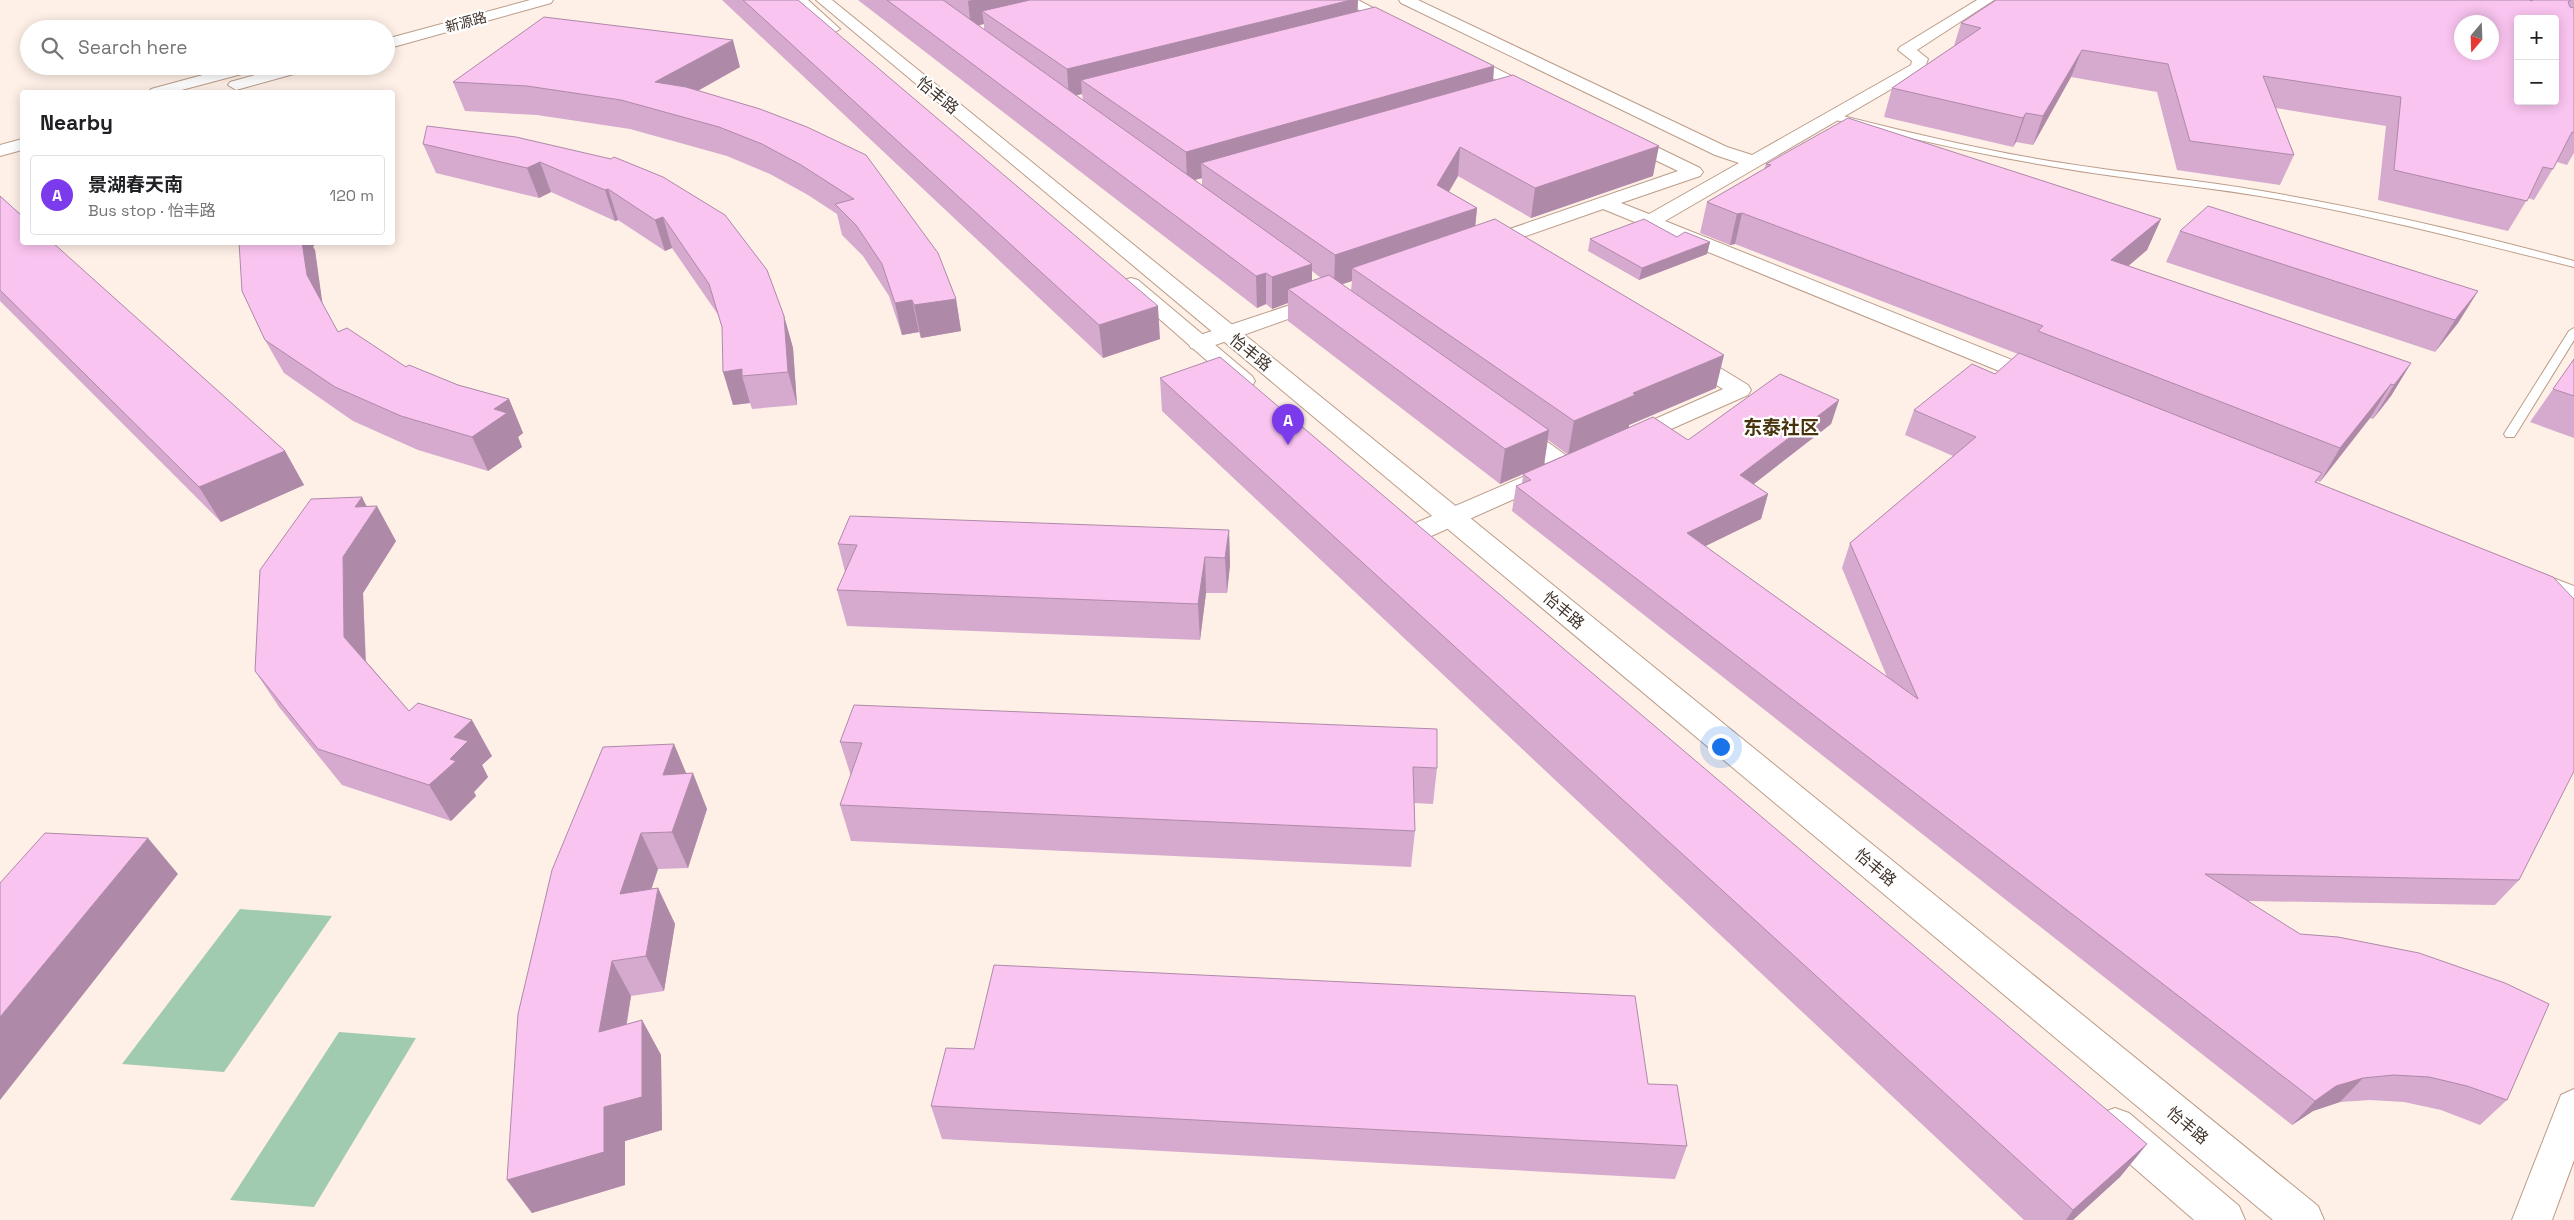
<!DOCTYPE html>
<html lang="en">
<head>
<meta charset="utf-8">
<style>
	:root { --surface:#fff; --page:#f6f6f6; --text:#202124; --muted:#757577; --line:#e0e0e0; --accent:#7c3aed }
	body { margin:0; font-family:"Space Grotesk","Noto Sans SC",sans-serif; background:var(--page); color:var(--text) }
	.controls { position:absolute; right:15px; top:15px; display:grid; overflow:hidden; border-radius:5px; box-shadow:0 2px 12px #0003 }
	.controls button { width:45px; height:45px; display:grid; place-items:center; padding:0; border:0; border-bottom:1px solid var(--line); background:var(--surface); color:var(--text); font:25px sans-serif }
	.compass { position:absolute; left:2454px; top:15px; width:45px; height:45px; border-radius:50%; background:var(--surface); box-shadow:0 2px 12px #0003; rotate:199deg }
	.you { position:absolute; left:1720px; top:746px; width:18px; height:18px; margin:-12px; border:4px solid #fff; border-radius:50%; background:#1a73e8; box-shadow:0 0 0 8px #1a73e833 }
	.badge { display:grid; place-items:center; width:32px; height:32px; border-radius:50%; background:var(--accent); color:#fff; font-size:16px; font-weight:700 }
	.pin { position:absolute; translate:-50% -41px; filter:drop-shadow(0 1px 2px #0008) }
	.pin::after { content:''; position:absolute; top:26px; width:18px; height:15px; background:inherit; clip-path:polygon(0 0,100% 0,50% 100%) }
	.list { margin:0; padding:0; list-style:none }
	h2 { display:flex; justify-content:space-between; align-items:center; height:65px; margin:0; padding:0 20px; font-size:21px }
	h2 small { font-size:16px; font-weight:400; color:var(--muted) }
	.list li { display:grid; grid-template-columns:32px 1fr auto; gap:15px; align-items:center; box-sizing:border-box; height:80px; margin:0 10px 10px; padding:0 10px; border:1px solid var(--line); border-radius:5px }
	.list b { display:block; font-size:19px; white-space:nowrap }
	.list p { margin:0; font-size:16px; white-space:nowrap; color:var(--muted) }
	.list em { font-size:16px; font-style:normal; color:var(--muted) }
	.icon { flex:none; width:28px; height:28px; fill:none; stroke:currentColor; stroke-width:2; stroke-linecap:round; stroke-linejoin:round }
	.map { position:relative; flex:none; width:2574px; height:1220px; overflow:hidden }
	.search { position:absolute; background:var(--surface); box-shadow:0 2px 12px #0003; left:20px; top:20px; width:375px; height:55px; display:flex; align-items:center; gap:12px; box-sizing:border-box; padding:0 18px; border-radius:28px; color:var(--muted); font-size:19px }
	.panel { position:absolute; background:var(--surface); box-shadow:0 2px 12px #0003; left:20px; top:90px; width:375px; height:155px; border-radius:5px }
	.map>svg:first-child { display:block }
	.green { fill:#a1cbb0 }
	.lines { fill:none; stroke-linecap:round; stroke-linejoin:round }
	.service-casing { stroke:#bc9c88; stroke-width:2 }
	.minor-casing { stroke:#bc9c88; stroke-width:2 }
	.tertiary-casing { stroke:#bc9c88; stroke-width:2 }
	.primary-casing { stroke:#bc9c88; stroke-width:2 }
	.service { fill:#fff; fill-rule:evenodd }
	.minor { fill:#fff; fill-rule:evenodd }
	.tertiary { fill:#fff; fill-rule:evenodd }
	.primary { fill:#fff; fill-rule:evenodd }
	.wall { fill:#d6a9ce; fill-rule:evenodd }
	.shaded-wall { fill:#ae89a8 }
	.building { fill:#f9c4f0; stroke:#ae89a8; fill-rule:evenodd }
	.labels { text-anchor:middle; stroke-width:4.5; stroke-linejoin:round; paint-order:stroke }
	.far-street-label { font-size:14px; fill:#40332b; stroke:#fff }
	.street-label { font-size:16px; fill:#40332b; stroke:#fff }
	.quarter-label { font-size:19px; font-weight:bold; fill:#46320b; stroke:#fff }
</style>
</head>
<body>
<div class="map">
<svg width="2574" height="1220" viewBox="0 0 2574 1220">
	<rect width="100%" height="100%" fill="#fef0e7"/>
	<!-- green -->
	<path class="green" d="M 240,909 L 332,916 L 224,1072 L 122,1064 Z
		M 339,1032 L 416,1038 L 314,1207 L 230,1200 Z"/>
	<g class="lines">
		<!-- service casing -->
		<g class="service-casing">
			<path id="service" d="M 1831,113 C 1910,133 1989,152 2069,164 C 2133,174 2198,180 2262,191 C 2367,209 2471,233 2574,261 L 2574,267 C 2477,243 2382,218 2283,200 C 2212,187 2139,181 2067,169 C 1987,156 1907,138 1828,118 L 1828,114 Z
				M 2574,328 L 2574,340 L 2516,434 L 2514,437 L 2506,437 L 2504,434 L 2569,331 Z"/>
		</g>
		<!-- minor casing -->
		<g class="minor-casing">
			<path id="minor" d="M 1340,0 L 1358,0 L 1408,26 L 1405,29 L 1395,29 Z
				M 1399,0 L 1418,0 L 1727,147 L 1752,155 L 1911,65 L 1912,61 L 1898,50 L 1900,47 L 1977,0 L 1994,0 L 1917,50 L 1928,59 L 1924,70 L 1665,221 L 2047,374 L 2050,379 L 2047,384 L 2039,386 L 2031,384 L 1603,209 L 1489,249 L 1475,249 L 1472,245 L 1475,241 L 1678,171 L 1618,142 L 1615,138 L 1618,134 L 1630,134 L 1700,168 L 1703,172 L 1700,176 L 1621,203 L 1649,214 L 1739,163 L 1715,155 L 1401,3 Z
				M 1461,51 L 1542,91 L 1544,94 L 1542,97 L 1530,97 L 1455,59 L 1453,56 L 1455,53 Z
				M 1323,294 L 1330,296 L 1333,300 L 1330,304 L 1207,348 L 1199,350 L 1191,348 L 1188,343 L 1191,338 Z
				M 1686,350 L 1694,352 L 1748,385 L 1751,390 L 1748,395 L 1637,444 L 1629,446 L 1621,444 L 1617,439 L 1621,434 L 1723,389 L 1678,362 L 1675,357 L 1678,352 Z
				M 1515,422 L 1523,424 L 1575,462 L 1578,467 L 1575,472 L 1566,474 L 1559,472 L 1560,475 L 1557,480 L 1429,537 L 1420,539 L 1411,537 L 1407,531 L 1411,525 L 1539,470 L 1553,469 L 1507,434 L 1503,429 L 1507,424 Z
				M 2535,571 L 2574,586 L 2574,605 L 2526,586 L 2522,580 L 2526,574 Z"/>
		</g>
		<!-- tertiary casing -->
		<g class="tertiary-casing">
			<path id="tertiary" d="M 792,0 L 808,0 L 840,29 L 832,34 L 827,32 Z
				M 816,0 L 832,0 L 2318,1206 L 2324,1220 L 2273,1220 Z
				M 1131,278 L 1138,280 L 1252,376 L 1255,381 L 1252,386 L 1244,388 L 1236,386 L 1124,288 L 1121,284 L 1124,280 Z
				M 2574,1089 L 2574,1160 L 2552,1220 L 2512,1220 L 2561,1095 Z
				M 2115,1108 L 2129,1113 L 2239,1206 L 2245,1220 L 2194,1220 L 2101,1139 L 2096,1126 L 2101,1113 Z"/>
		</g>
		<!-- primary casing -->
		<g class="primary-casing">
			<path id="primary" d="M 530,0 L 553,0 L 551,3 L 386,49 L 386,39 Z
				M 236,66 L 263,66 L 261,69 L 174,92 L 149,92 L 151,89 Z
				M 287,66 L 314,66 L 312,69 L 236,90 L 228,85 L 230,82 Z
				M 22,139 L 22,150 L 0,156 L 0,145 Z"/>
		</g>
		<!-- service -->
		<use href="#service" class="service"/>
		<!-- minor -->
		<use href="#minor" class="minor"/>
		<!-- tertiary -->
		<use href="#tertiary" class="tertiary"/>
		<!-- primary -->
		<use href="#primary" class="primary"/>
	</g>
	<!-- wall -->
	<path class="wall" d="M 722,0 L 798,0 L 1160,339 L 1103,358 Z
		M 858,0 L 1358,0 L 1357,11 L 1494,66 L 1493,81 L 1653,176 L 1531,218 L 1458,176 L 1449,192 L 1477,208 L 1475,226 L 1716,388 L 1629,425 L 1629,428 L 1688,440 L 1839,400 L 1831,424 L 1754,484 L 1768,494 L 1761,519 L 1705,546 L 1887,677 L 1842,568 L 1850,543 L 1953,456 L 1905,435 L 1914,410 L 1995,374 L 2018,354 L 1735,244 L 1730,245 L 1700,233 L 1707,202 L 1764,169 L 1766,164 L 2161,219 L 2147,250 L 2128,266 L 2411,363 L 2391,396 L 2373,419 L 2370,418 L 2320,482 L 2317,481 L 2316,482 L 2519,880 L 2495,905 L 2248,901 L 2507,1100 L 2480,1125 L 2441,1110 L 2404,1102 L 2370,1100 L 2340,1102 L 2313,1111 L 2292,1125 L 1512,511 L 1516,486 L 1522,484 L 1523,474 L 1500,484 L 1288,321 L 1288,303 L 1272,309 L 1266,304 L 1257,308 ZM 984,24 L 984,30 L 979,25 ZM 1082,94 L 1083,100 L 1076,95 ZM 1202,178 L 1202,185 L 1195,180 ZM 1312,271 L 1321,278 L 1312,281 ZM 1352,281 L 1351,291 L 1342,284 ZM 1548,440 L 1567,454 L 1544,464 Z
		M 1996,0 L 2574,0 L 2574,153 L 2567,165 L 2557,162 L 2534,200 L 2528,198 L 2508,231 L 2378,200 L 2386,126 L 2276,108 L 2294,155 L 2280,185 L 2177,170 L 2157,92 L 2071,77 L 2033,145 L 2016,142 L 2013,147 L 1884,117 L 1892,88 L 1954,46 L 1961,23 Z
		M 740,67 L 698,91 L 807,127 L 956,299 L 961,331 L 921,338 L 919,332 L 902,335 L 889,296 L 863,256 L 842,235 L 837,214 L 808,195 L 770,174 L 727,156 L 630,129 L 537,115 L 465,111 L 453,82 Z
		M 423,144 L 611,159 L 784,316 L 793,348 L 797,405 L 752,409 L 750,403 L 733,405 L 722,328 L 719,316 L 672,248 L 665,251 L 618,220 L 615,221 L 551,192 L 539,198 L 436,173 Z
		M 0,196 L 285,451 L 304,485 L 221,522 L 0,301 Z
		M 2180,231 L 2478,291 L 2458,323 L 2435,352 L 2166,262 Z
		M 1677,237 L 1710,242 L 1707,254 L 1639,280 L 1588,251 L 1590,239 Z
		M 313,247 L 315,250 L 322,304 L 338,332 L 406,367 L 458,385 L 509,399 L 523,433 L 518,437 L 522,447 L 488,471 L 418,450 L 353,421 L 284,373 L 265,340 L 242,291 Z
		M 2574,359 L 2574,438 L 2530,422 Z
		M 1160,378 L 2147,1144 L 2120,1177 L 2073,1220 L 2024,1220 L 1162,411 Z
		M 367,506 L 396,541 L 363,593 L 366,661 L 409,711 L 492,756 L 482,765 L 488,777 L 474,792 L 476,796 L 451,821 L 342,785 L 279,707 L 255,671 Z
		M 1229,530 L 1230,565 L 1227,593 L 1206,593 L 1200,640 L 847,626 L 837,590 L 845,572 L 838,544 Z
		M 840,742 L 1437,768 L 1433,804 L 1414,803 L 1415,831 L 1411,867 L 851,841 L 840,805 L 851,776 Z
		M 674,744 L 686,774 L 707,809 L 688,868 L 658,869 L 651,889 L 658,888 L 675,924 L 664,991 L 631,996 L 627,1024 L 642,1020 L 661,1055 L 662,1130 L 625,1141 L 625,1185 L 532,1213 L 507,1180 Z
		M 1648,1084 L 1687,1146 L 1675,1179 L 942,1139 L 931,1106 Z"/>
	<!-- shaded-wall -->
	<path class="shaded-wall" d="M 972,0 L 1093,0 L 982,11 L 984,24 L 971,27 L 968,1 Z
		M 1351,0 L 1358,0 L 1357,24 L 1081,80 L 1082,94 L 1069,97 L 1067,69 Z
		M 733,40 L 740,67 L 663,110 L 655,82 Z
		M 2082,50 L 2071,77 L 2033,145 L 2043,116 Z
		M 1494,66 L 1492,93 L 1201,163 L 1202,178 L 1187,182 L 1186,152 Z
		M 2026,113 L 2016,142 L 2013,147 L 2023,118 Z
		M 1659,146 L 1653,176 L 1531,218 L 1535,188 Z
		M 1460,147 L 1458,176 L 1435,215 L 1437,185 Z
		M 540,162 L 551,192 L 539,198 L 527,168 Z
		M 608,189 L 618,220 L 615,221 L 605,190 Z
		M 1477,208 L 1474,239 L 1352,268 L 1352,281 L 1334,287 L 1335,255 Z
		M 1742,213 L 1735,244 L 1730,245 L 1737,214 Z
		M 663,217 L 672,248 L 665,251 L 655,220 Z
		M 2161,219 L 2147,250 L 2098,292 L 2111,260 Z
		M 302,242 L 317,242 L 313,247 L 315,250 L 323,307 L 307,275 Z
		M 1710,242 L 1707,254 L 1639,280 L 1642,268 Z
		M 1312,264 L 1312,295 L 1288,289 L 1288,303 L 1272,309 L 1272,277 Z
		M 1266,273 L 1266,304 L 1257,308 L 1256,276 Z
		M 2478,291 L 2458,323 L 2435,352 L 2455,320 Z
		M 956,299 L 961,331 L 921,338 L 914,305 Z
		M 912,300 L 919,332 L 902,335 L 895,303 Z
		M 1158,306 L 1160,339 L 1103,358 L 1099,325 Z
		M 784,316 L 793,348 L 797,405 L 788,372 Z
		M 1724,355 L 1716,388 L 1629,425 L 1629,428 L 1568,455 L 1574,421 L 1633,393 Z
		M 2411,363 L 2391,396 L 2373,419 L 2394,385 Z
		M 742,369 L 742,376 L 750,403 L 733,405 L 723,372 Z
		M 2391,384 L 2370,418 L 2320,482 L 2340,448 Z
		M 509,399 L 523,433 L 518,437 L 522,447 L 488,471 L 472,437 L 494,409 Z
		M 1839,400 L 1831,424 L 1733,500 L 1740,475 Z
		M 1549,430 L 1544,465 L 1500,484 L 1505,449 Z
		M 285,451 L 304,485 L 221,522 L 199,487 Z
		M 1768,494 L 1761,519 L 1681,558 L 1687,533 Z
		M 362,497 L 371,515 L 377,506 L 396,541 L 363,593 L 366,673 L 344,637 L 343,557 L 355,507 Z
		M 1229,530 L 1230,565 L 1227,593 L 1225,558 Z
		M 1205,557 L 1206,593 L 1200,640 L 1198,604 Z
		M 472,720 L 492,756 L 482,765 L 488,777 L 474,792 L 476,796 L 451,821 L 429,785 L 450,759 L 454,737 Z
		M 674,744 L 689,780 L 663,775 Z
		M 693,773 L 707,809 L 688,868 L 672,832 Z
		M 641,833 L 658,869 L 638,930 L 620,894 Z
		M 148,838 L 178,874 L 0,1100 L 0,1017 Z
		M 658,888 L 675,924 L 664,991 L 646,956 Z
		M 612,961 L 631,996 L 619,1066 L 599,1032 Z
		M 642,1020 L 661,1055 L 662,1130 L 625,1141 L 625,1185 L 532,1213 L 507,1180 L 604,1107 Z
		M 2363,1078 L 2340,1102 L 2313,1111 L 2292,1125 L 2315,1101 L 2336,1086 Z
		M 2147,1144 L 2120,1177 L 2073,1220 L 2066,1220 L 2073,1210 Z"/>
	<!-- building -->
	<path class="building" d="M 743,0 L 798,0 L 1158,306 L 1099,325 Z
		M 887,0 L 943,0 L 1312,264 L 1272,277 L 1266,273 L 1256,276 Z
		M 1030,0 L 1351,0 L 1067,69 L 982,11 Z
		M 1996,0 L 2529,0 L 2532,1 L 2533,0 L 2571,0 L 2568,2 L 2570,7 L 2574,8 L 2574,133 L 2572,132 L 2553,169 L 2543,167 L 2527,201 L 2394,170 L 2401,97 L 2263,76 L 2294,155 L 2190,141 L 2168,64 L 2082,50 L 2043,116 L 2026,113 L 2023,118 L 1892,88 L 1981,28 L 1961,23 ZM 2518,19 L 2555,19 L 2555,101 L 2518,101 ZM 2462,22 L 2492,22 L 2492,52 L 2462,52 Z
		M 1375,7 L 1494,66 L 1186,152 L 1081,80 Z
		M 544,17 L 733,40 L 655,82 L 686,87 L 760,109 L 807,127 L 866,155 L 938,253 L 956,299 L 914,305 L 912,300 L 895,303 L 882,264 L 856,225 L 835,204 L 854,199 L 801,165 L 762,144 L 719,127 L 621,100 L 527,86 L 453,82 Z
		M 1513,75 L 1659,146 L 1535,188 L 1460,147 L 1437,185 L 1477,208 L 1335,255 L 1201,163 Z
		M 1848,118 L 2161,219 L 2111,260 L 2411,363 L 2394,385 L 2391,384 L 2340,448 L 2038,331 L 2043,326 L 1742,213 L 1737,214 L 1707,202 L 1771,165 L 1766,164 Z
		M 427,126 L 516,137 L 611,159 L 614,157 L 663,177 L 725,215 L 767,270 L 784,316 L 788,372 L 742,376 L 742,369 L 723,372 L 722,327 L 709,284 L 663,217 L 655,220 L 608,189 L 605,190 L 540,162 L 527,168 L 423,144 Z
		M 0,196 L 22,216 L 22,242 L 52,242 L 285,451 L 199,487 L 0,290 Z
		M 2208,206 L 2478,291 L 2455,320 L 2180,231 Z
		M 1495,219 L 1724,355 L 1633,393 L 1635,395 L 1574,421 L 1352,268 Z
		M 1644,219 L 1677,237 L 1685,232 L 1710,242 L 1642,268 L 1590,239 Z
		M 239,242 L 302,242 L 307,275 L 338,332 L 347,328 L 406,367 L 409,365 L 458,385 L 509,399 L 494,409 L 507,413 L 472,437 L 401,416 L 335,387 L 265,340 L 242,291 Z
		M 1329,275 L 1549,430 L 1505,449 L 1288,289 Z
		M 2019,353 L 2322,473 L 2315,482 L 2553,577 L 2574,599 L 2574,771 L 2519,880 L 2205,874 L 2300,934 L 2338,937 L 2419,953 L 2505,983 L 2549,1004 L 2507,1100 L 2467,1086 L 2429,1077 L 2394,1075 L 2363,1078 L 2336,1086 L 2315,1101 L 1516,486 L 1531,480 L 1523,474 L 1653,417 L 1688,440 L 1780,374 L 1839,400 L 1740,475 L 1768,494 L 1687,533 L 1918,699 L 1850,543 L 1976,437 L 1914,410 L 1972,364 L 1995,374 Z
		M 1220,357 L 2147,1144 L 2073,1210 L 1160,378 Z
		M 2574,359 L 2574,396 L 2553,389 Z
		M 362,497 L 355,507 L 377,506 L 343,557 L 344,637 L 409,711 L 418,703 L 472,720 L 454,737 L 468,741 L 450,759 L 456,761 L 429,785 L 318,749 L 255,671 L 260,570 L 311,499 Z
		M 850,516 L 1229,530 L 1225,558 L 1205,557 L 1198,604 L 837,590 L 857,545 L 838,544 Z
		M 854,705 L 1437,729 L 1437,768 L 1413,767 L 1415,831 L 840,805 L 862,743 L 840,742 Z
		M 674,744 L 663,775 L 693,773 L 672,832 L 641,833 L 620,894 L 658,888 L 646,956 L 612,961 L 599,1032 L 642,1020 L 642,1097 L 604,1107 L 604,1152 L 507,1180 L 518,1014 L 552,870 L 603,747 Z
		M 45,833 L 148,838 L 0,1017 L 0,883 Z
		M 994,965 L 1635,996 L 1648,1084 L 1677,1085 L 1687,1146 L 931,1106 L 946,1048 L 974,1049 Z"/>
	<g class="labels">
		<!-- far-street labels -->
		<g class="far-street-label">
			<text transform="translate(466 22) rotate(-15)" y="5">新源路</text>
		</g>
		<!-- street labels -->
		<g class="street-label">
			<text transform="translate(938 95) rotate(39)" y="6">怡丰路</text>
			<text transform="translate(1251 352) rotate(39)" y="6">怡丰路</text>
			<text transform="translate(1564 610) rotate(40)" y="6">怡丰路</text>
			<text transform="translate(1876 867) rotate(40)" y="6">怡丰路</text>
			<text transform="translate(2188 1125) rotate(40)" y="6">怡丰路</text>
		</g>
		<!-- quarter labels -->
		<g class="quarter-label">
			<text x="1781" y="434">东泰社区</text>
		</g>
	</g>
</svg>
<div class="controls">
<button>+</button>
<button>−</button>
</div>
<svg class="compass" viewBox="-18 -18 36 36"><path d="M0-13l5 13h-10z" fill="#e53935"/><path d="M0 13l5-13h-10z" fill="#757577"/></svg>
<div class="you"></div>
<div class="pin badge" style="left:1288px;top:445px">A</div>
<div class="search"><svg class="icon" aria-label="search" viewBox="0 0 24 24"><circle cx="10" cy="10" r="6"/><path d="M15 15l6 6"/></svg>Search here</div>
<section class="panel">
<h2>Nearby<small></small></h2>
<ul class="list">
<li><span class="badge">A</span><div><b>景湖春天南</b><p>Bus stop · 怡丰路</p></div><em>120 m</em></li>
</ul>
</section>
</div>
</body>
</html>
